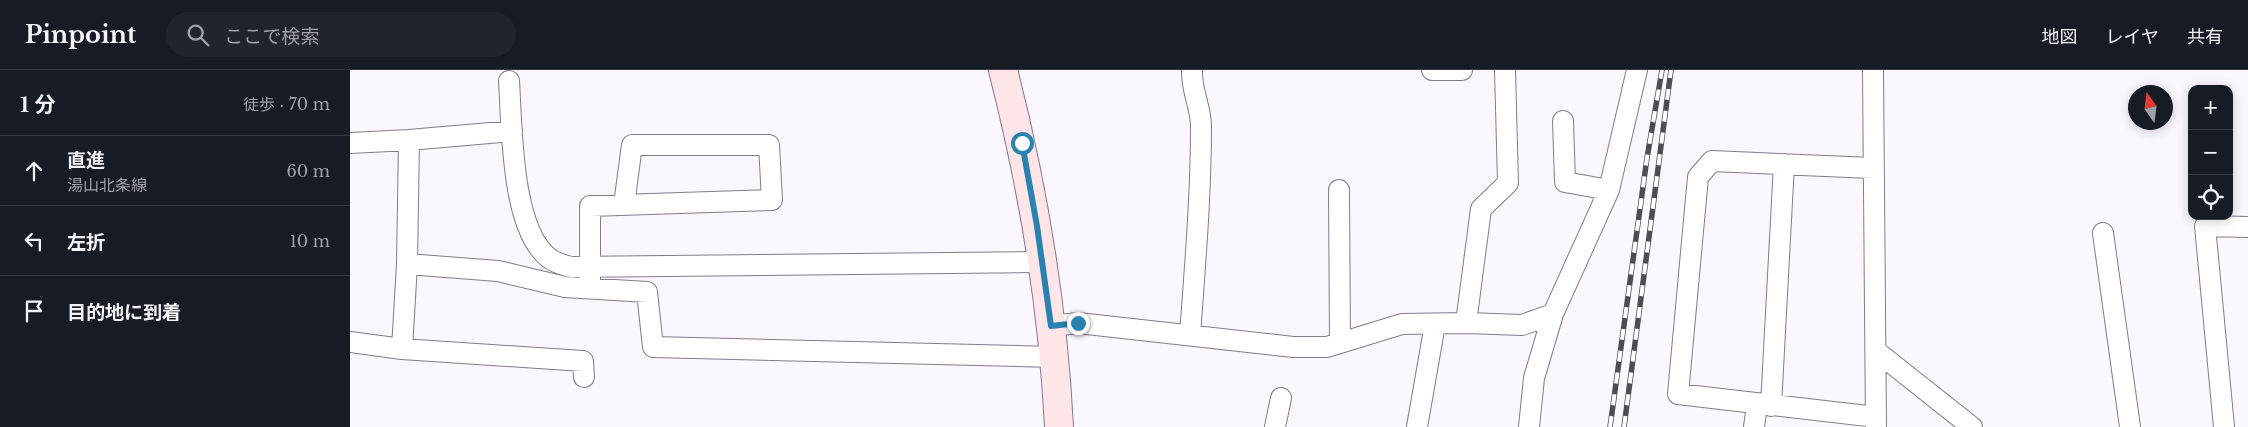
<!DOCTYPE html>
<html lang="ja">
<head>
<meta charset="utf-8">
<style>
	:root { --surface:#171b24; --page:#20242c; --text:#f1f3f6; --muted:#9ea1a6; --line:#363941 }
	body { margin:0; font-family:"Libre Baskerville","Noto Sans JP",serif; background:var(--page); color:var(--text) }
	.controls { position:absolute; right:15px; top:15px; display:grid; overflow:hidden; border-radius:10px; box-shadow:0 2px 12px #0003 }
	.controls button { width:45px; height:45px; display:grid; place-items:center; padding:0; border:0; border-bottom:1px solid var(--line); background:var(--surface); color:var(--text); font:25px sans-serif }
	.compass { position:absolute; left:1778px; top:15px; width:45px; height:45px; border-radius:50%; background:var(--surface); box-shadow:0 2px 12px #0003; rotate:346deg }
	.stop { position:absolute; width:15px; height:15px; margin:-11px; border:4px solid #2a82b0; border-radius:50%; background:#fff }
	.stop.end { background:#2a82b0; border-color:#fff; box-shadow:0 1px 5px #0008 }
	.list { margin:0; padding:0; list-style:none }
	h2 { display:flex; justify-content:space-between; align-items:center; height:65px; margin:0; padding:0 20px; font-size:21px }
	h2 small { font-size:16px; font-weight:400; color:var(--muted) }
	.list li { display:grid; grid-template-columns:32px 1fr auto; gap:15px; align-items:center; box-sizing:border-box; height:70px; padding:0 20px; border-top:1px solid var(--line) }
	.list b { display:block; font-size:19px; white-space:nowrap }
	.list p { margin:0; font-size:16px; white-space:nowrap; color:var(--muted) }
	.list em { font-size:16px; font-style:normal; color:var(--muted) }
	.icon { flex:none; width:28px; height:28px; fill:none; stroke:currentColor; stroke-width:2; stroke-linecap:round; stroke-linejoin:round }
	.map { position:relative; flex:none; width:1898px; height:357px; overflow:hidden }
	header { display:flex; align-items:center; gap:30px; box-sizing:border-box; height:70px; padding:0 25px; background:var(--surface); border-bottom:1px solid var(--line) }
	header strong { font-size:24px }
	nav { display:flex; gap:28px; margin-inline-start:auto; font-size:18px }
	.search { width:350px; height:45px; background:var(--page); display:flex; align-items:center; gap:12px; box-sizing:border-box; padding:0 18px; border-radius:28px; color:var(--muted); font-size:19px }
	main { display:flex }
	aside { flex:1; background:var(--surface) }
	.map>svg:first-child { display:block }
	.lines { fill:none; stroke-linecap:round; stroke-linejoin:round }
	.minor-casing { stroke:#837a8b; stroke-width:22 }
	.secondary-casing { stroke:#837a8b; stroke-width:30 }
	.minor { stroke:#fff; stroke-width:20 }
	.secondary { stroke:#fee5e8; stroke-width:28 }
	.rail-casing { stroke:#4f4b52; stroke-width:5.5 }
	.rail { stroke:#fff; stroke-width:4; stroke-dasharray:11; stroke-linecap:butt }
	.route { stroke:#2a82b0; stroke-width:6 }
</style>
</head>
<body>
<header>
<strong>Pinpoint</strong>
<div class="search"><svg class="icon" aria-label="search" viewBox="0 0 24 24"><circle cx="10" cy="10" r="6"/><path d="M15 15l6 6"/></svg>ここで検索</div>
<nav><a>地図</a><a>レイヤ</a><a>共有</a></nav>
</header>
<main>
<aside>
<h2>1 分<small>徒歩 · 70 m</small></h2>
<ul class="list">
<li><svg class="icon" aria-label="ahead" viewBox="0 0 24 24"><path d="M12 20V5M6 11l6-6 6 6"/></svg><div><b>直進</b><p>湯山北条線</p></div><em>60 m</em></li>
<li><svg class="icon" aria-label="left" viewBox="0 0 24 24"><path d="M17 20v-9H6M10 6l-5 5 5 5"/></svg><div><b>左折</b></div><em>10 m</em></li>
<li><svg class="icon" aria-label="arrive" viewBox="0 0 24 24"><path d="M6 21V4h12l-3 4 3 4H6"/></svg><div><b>目的地に到着</b></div></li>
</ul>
</aside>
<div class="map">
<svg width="1898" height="357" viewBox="0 0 1898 357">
	<rect width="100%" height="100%" fill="#fbf7fe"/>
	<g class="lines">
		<!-- minor casing -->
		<g class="minor-casing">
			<path id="minor" d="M 1082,0 L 1112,0
				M 1523,0 L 1526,357
				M 159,11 C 162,57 161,159 199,188 C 205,193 214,195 221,197 L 692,192
				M 1213,51 L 1215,112 L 1259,120
				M 59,70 L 162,61
				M 0,73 L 59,70 L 57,194 L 52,279 L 0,272
				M 1522,98 L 1362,91 L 1348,107 L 1328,324 L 1526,347
				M 989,120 L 990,272
				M 1753,163 L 1780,357
				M 57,194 L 148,201 L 215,217 L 297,222 L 303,277 L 704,287
				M 240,212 L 240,136 L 422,130 L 419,75 L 282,75 L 274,135
				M 1116,253 L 1131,139 L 1158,113 L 1155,0
				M 701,256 L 728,253 L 943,277 L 977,277 L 1052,254 L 1116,253 L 1172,255 L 1203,244
				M 840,265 C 845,196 851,126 851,56 C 851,37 841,20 842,0
				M 52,279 L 233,291 L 234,307
				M 1526,281 L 1622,357
				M 1421,336 L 1434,94
				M 925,357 L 931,328
				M 1067,357 L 1085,254
				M 1179,357 L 1184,308 L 1203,244 L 1259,120 L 1287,0
				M 1404,357 L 1407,335
				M 1874,357 L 1855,156 L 1898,157"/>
		</g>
		<!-- secondary casing -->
		<g class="secondary-casing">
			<path id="secondary" d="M 653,0 C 683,117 703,236 709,357"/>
		</g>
		<!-- minor -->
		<use href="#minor" class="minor"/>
		<!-- secondary -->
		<use href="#secondary" class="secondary"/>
		<!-- rail casing -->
		<g class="rail-casing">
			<path id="rail" d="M 1260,357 L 1297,88 L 1312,0
				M 1274,357 L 1321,0"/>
		</g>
		<!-- rail -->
		<use href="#rail" class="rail"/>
	</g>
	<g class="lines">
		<!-- route -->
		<path class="route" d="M 672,73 L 687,156 L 701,256 L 728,253"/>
	</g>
</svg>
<div class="controls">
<button>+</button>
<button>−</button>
<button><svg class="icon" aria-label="locate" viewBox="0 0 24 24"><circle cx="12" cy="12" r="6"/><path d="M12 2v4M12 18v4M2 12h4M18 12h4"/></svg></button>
</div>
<svg class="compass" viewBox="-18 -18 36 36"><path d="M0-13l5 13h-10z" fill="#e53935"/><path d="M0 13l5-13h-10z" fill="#9ea1a6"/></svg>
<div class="stop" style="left:672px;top:73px"></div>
<div class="stop end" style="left:728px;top:253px"></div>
</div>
</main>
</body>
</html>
